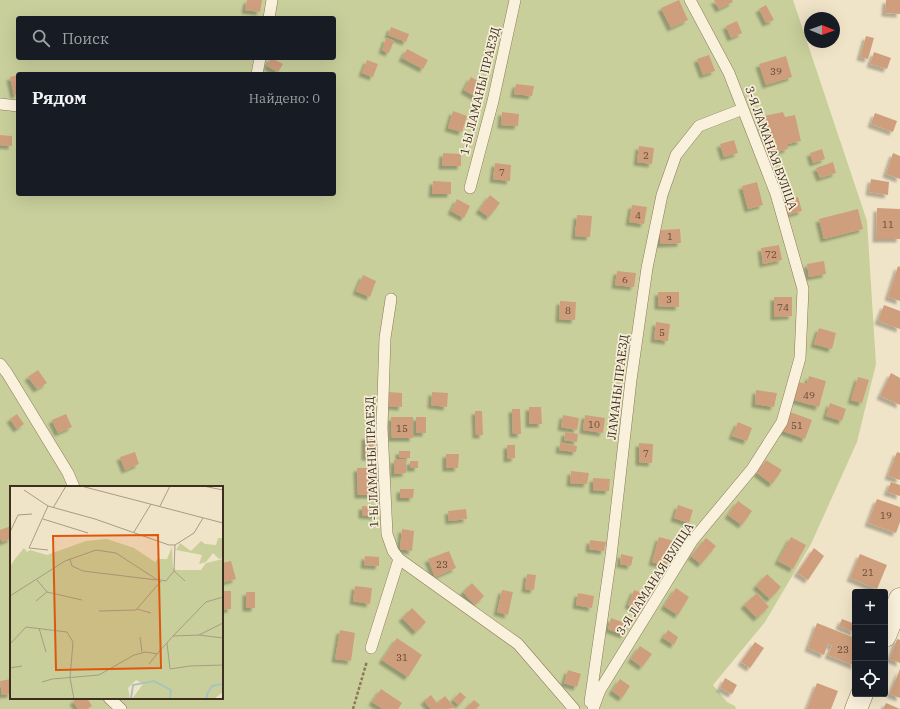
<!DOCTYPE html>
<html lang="ru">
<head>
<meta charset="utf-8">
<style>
	:root { --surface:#171b24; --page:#242831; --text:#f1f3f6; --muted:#9ea1a6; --line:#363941 }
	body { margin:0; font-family:"IBM Plex Serif",serif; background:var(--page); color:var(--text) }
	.controls { position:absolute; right:12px; bottom:12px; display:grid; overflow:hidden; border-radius:4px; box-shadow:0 4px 16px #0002 }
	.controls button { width:36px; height:36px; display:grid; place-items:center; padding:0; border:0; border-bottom:1px solid var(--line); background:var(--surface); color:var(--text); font:20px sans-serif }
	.compass { position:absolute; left:804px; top:12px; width:36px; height:36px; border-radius:50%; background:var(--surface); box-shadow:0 4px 16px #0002; rotate:91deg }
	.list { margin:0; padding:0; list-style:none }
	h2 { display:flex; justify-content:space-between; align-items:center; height:52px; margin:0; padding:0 16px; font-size:17px }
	h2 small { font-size:13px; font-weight:400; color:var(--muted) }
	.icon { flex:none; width:22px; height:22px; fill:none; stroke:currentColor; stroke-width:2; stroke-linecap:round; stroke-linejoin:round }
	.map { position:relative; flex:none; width:900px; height:709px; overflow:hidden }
	.search { position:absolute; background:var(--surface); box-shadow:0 4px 16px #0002; left:16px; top:16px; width:320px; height:44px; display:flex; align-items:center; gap:10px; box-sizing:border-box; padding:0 14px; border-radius:4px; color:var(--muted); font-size:15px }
	.panel { position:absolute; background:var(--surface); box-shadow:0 4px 16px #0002; left:16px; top:72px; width:320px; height:124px; border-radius:4px }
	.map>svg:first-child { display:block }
	.green { fill:#c9cf9b; fill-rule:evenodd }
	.building { fill:#cf9f7d; filter:url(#shadow) }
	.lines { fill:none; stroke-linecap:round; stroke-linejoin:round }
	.service-casing { stroke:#8d765c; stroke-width:12 }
	.minor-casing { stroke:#8d765c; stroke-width:23 }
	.path { stroke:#8d765c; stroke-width:2.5; stroke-dasharray:3 2; stroke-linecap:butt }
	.service { stroke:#faf1dc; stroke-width:11 }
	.minor { stroke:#faf1dc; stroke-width:22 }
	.labels { text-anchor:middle; stroke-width:3.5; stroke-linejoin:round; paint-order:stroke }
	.number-label { font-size:10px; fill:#624a37 }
	.street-label { font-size:12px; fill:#3d2e20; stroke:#f7eed8 }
	.inset-river { fill:none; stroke:#a9c4bc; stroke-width:2 }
	.inset-road { fill:none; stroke:#a89b85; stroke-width:1 }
	.view { fill:#df570d; fill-opacity:0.15; stroke:#df570d; stroke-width:2 }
	.inset-edge { fill:none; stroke:#3d2e20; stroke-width:2 }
</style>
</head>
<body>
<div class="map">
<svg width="900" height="709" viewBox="0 0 900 709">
	<defs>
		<filter id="shadow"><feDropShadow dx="-3.5" dy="3.5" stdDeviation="1" flood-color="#0004"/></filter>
	</defs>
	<rect width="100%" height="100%" fill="#f0e4c8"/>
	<!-- green -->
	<path class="green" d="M 0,0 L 793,0 L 867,221 L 876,364 L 857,442 L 811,544 L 765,622 L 713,685 L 727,702 L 735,706 L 736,709 L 0,709 ZM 18,18 L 334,18 L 334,58 L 18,58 ZM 18,74 L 334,74 L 334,194 L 18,194 ZM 11,487 L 222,487 L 222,698 L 11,698 Z"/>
	<!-- building -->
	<path class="building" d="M 247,0 L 262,0 L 260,12 L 245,10 Z
		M 679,0 L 688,20 L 671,28 L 661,8 Z
		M 714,0 L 732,0 L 733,2 L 719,9 Z
		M 886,0 L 900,0 L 900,14 L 885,13 Z
		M 766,5 L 774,20 L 766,23 L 759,9 Z
		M 737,21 L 742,33 L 731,38 L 726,26 Z
		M 391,27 L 409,34 L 406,42 L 388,35 Z
		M 866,36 L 874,38 L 868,59 L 860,57 Z
		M 386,38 L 394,41 L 389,53 L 382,50 Z
		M 407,49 L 428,60 L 423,69 L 402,58 Z
		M 874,52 L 891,58 L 887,69 L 870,64 Z
		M 709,55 L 715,71 L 703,75 L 697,59 Z
		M 786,56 L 792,77 L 766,85 L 759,64 Z
		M 271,58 L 283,64 L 278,72 L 267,66 Z
		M 367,60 L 378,64 L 373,77 L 362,73 Z
		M 18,75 L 18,94 L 14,95 L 10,77 Z
		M 471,77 L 483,84 L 476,97 L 464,90 Z
		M 516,84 L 534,86 L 532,96 L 514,94 Z
		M 453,111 L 467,116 L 462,132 L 448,128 Z
		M 502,112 L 519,114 L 518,126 L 501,125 Z
		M 783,112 L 785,117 L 795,115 L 801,141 L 787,144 L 788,149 L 769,154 L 760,117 Z
		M 875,113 L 897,121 L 893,132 L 871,124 Z
		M 0,135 L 12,136 L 12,146 L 0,145 Z
		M 734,140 L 738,153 L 724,157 L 720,144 Z
		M 639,146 L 654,148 L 652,164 L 637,162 Z
		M 822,149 L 825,159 L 813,163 L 810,153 Z
		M 443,153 L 461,154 L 461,166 L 442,166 Z
		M 893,153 L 900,156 L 900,179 L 886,174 Z
		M 833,162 L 836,173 L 820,178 L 816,168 Z
		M 495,163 L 511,165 L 510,181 L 493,179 Z
		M 871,179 L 889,182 L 888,195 L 869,192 Z
		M 433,181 L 451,182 L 451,194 L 432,194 Z
		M 757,182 L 763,205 L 748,209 L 742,186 Z
		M 490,195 L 500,203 L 489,217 L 479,210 Z
		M 798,197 L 802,211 L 788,215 L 784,202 Z
		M 457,199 L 470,206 L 464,218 L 451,211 Z
		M 632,205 L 647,207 L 644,224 L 629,222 Z
		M 877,208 L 900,209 L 900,239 L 876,239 Z
		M 858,209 L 863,229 L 824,239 L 819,219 Z
		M 577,215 L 592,216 L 590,237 L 575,236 Z
		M 680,229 L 681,243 L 660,244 L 660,230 Z
		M 779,245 L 782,260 L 763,264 L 761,248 Z
		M 824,261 L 826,274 L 809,277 L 807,264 Z
		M 898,266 L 900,267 L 900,301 L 888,297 Z
		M 617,271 L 636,273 L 634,287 L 615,285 Z
		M 363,275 L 376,281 L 370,297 L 356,291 Z
		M 658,292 L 679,292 L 679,307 L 658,306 Z
		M 774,297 L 792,297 L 792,316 L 774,317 Z
		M 560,301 L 576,302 L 575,320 L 559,319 Z
		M 884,305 L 900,311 L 900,329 L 878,321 Z
		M 656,322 L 670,324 L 668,341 L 654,339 Z
		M 819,328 L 836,333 L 832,349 L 814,344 Z
		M 38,370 L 47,383 L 37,389 L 28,377 Z
		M 891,373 L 900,378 L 900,405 L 880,396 Z
		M 809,376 L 826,381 L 819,407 L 794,400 L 799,382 L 807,384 Z
		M 858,377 L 869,380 L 862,403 L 851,400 Z
		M 756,390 L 777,393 L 774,407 L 755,404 Z
		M 388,392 L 402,393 L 402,407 L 388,406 Z
		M 432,392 L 448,393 L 447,407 L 431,405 Z
		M 830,403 L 846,409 L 842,421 L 826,416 Z
		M 529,407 L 541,407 L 542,424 L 529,424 Z
		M 512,409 L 520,409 L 521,434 L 513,434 Z
		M 475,411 L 482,411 L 483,435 L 476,435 Z
		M 790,412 L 812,420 L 805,439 L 783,431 Z
		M 17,414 L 24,424 L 17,429 L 10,419 Z
		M 66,414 L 72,427 L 58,433 L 52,420 Z
		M 563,415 L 579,418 L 577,430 L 561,427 Z
		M 585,415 L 605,418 L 603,433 L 583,430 Z
		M 391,417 L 413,417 L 413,438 L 392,438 Z
		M 416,417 L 426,417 L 426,433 L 416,433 Z
		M 738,422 L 752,428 L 747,441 L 732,436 Z
		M 565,432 L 578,434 L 577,442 L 564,440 Z
		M 365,436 L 377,437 L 376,457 L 365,457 Z
		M 560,443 L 577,446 L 576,452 L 559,450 Z
		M 639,443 L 653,444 L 652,463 L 639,462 Z
		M 507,445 L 515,445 L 515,458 L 507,459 Z
		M 399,451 L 410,451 L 410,458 L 399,458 Z
		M 135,452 L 139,464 L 125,470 L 120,457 Z
		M 897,452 L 900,453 L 900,480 L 888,476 Z
		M 446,454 L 459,454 L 458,468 L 446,468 Z
		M 406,459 L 406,473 L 394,474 L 394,460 Z
		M 766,460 L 782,470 L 772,484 L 757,473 Z
		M 410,461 L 418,461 L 418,468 L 410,468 Z
		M 357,468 L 378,468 L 378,495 L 358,495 Z
		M 571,471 L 589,473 L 587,484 L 570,483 Z
		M 593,478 L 610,479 L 609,491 L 593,490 Z
		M 891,482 L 900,485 L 900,496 L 887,492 Z
		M 400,489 L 414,489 L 413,498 L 400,498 Z
		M 877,499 L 900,507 L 900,522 L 896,533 L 868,523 Z
		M 738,501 L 752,511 L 742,525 L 728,515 Z
		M 678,505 L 693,510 L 689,523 L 674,518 Z
		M 362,506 L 376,507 L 376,516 L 362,515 Z
		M 466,509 L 467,519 L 449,521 L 448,511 Z
		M 11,526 L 11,539 L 2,542 L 0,537 L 0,530 Z
		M 402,529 L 414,531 L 412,551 L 400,549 Z
		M 659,537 L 674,541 L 667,566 L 652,562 Z
		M 791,537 L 806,545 L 793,569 L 778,561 Z
		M 706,538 L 716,546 L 701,564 L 691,556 Z
		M 590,540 L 606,542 L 604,551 L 589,549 Z
		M 814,548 L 824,556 L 808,580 L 797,573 Z
		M 449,551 L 456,568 L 435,577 L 428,559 Z
		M 621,554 L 633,557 L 631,566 L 620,564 Z
		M 860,554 L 887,565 L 877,589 L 850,578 Z
		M 365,556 L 379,557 L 379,566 L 364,565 Z
		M 231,561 L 236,579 L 222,583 L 222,563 Z
		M 527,574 L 536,575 L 534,590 L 525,589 Z
		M 767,574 L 781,587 L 770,599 L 756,586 Z
		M 472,583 L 484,596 L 475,605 L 463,592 Z
		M 355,586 L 372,588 L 370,604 L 353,601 Z
		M 676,588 L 689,597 L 678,615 L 664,606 Z
		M 502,590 L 513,592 L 508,615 L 497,612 Z
		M 634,590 L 646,594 L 639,610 L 628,605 Z
		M 223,591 L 231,591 L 231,609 L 222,610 Z
		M 246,592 L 255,592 L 255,608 L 246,608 Z
		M 578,593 L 594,596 L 592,608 L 576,605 Z
		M 757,593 L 769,607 L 757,618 L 744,605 Z
		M 412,608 L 426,622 L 416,632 L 402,618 Z
		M 611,618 L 628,624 L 624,635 L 608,629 Z
		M 842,619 L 855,624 L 855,633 L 839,626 Z
		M 817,623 L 855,638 L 855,666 L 828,655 L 832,646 L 828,644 L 824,655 L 808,648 Z
		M 340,630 L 355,633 L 351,661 L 335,659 Z
		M 668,630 L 678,637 L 674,645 L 663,638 Z
		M 397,638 L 422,655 L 408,677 L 382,660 Z
		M 897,639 L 900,640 L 900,663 L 890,659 Z
		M 755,642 L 764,648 L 750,668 L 741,662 Z
		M 640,646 L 652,654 L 642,667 L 631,659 Z
		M 900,669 L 900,698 L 890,694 Z
		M 568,670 L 581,674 L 577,687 L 564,683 Z
		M 725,678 L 737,685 L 732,694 L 720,688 Z
		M 11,679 L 11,694 L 2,695 L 0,681 Z
		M 620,679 L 630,686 L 622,698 L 612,691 Z
		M 817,683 L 838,691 L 831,709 L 807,709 Z
		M 381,689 L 402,703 L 398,709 L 383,709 L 372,702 Z
		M 460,692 L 466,697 L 459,705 L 453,700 Z
		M 431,695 L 437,703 L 445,696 L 455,708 L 431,709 L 424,701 Z
		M 78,698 L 87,698 L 92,706 L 87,709 L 78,709 L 73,701 Z
		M 474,700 L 480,705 L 476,709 L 465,709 Z
		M 886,703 L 900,709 L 883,709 Z"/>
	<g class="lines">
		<!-- service casing -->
		<g class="service-casing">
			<path id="service" d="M 269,18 L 272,0
				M 257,74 L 260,58
				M 0,104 L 18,106
				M 470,188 L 493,101 L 515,0
				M 391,299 L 385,338 L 382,428 L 387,534 L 393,551 L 399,559 L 518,644 L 574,709
				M 0,364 L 7,373 L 68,473 L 74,487
				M 371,648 L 399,559
				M 109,698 L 121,709
				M 590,702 L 611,556 L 631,380 L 647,268 L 662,195 L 676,155 L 699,126 L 743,109
				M 593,709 L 600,690 L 692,541 L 752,469 L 782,422 L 800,358 L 803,289 L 776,194 L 729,73 L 690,0"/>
		</g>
		<!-- minor casing -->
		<g class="minor-casing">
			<path id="minor" d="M 885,636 L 900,599
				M 856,709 L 862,694"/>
		</g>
		<!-- path -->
		<path class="path" d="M 353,709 L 367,661"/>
		<!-- service -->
		<use href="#service" class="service"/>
		<!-- minor -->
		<use href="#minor" class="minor"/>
	</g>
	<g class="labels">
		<!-- number labels -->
		<g class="number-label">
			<text x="776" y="75">39</text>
			<text x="646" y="159">2</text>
			<text x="502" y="176">7</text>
			<text x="638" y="219">4</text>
			<text x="888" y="228">11</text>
			<text x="670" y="240">1</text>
			<text x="771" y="258">72</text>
			<text x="625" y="283">6</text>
			<text x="669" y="303">3</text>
			<text x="783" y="311">74</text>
			<text x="568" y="314">8</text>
			<text x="662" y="336">5</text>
			<text x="809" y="399">49</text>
			<text x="594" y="428">10</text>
			<text x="797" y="429">51</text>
			<text x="402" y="432">15</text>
			<text x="646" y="457">7</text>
			<text x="886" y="519">19</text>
			<text x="442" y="568">23</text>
			<text x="868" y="576">21</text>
			<text x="843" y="653">23</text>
			<text x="402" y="661">31</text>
		</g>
		<!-- street labels -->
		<g class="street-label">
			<text transform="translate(480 91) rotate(-76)" y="4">1-Ы ЛАМАНЫ ПРАЕЗД</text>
			<text transform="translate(771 148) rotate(70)" y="4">3-Я ЛАМАНАЯ ВУЛІЦА</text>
			<text transform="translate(618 387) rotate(-83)" y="4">ЛАМАНЫ ПРАЕЗД</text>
			<text transform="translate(372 462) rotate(-92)" y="4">1-Ы ЛАМАНЫ ПРАЕЗД</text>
			<text transform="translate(655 579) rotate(-57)" y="4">3-Я ЛАМАНАЯ ВУЛІЦА</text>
		</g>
	</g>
	<!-- overview -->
	<g transform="translate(10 486)">
		<rect width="213" height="213" fill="#f0e4c8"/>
		<path d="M 208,52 L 213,52 L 213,72 L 209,73 L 203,67 L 196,76 L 189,78 L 192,69 L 166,64 L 170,57 L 181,65 L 191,55 L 195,58 L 206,59 ZM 97,53 L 124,62 L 145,76 L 148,73 L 157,73 L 162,61 L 163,82 L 167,84 L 191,84 L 196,77 L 213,73 L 213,206 L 204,213 L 122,213 L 133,198 L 126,194 L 118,202 L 120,213 L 0,213 L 0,81 L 4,74 L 14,62 L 17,66 L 20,64 L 37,69 L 76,55 Z" fill="#c9cf9b"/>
		<path class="inset-river" d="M 121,213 L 123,199 L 144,195 L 161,204 L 160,213M 197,213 L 197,208 L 202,200 L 213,198"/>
		<path class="inset-road" d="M 71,0 L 213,37M 193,0 L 213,4M 14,4 L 38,20 L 85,33 L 159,59 L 165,59 L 184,47 L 193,32M 150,20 L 160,0M 43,22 L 56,0M 33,33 L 78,47M 0,46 L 8,29 L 22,28M 124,46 L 141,18M 38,64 L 19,62 L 38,20M 60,73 L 62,80 L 73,85 L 147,94M 164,85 L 175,95M 27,94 L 37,106 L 72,114M 0,110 L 55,75 L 86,64 L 106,67 L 146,93 L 156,95 L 164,85 L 165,59M 26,115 L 37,106M 127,123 L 141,127M 89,125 L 126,124 L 151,95M 29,142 L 36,166M 189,149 L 213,137M 163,150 L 196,116 L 213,111M 130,151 L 132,166M 157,157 L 160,183 L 180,180 L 213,179M 0,158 L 16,141 L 57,146 L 63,156 L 60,192 L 64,213M 139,178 L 147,168M 0,182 L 12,180M 32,196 L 42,193 L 89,189 L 124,169 L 136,166 L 147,168 L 163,150 L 189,149 L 213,152"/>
		<path class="view" d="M 148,49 L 151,182 L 46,184 L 43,50 Z"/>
		<rect width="213" height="213" class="inset-edge"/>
	</g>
</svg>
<div class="controls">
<button>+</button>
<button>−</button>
<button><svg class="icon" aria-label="locate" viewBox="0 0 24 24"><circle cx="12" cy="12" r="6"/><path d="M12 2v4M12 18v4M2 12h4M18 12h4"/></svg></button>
</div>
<svg class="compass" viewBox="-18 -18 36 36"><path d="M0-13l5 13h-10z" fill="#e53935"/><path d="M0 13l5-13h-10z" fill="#9ea1a6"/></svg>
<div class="search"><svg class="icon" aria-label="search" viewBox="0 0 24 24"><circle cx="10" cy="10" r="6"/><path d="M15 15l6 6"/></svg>Поиск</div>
<section class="panel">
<h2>Рядом<small>Найдено: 0</small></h2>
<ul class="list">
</ul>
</section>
</div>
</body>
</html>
